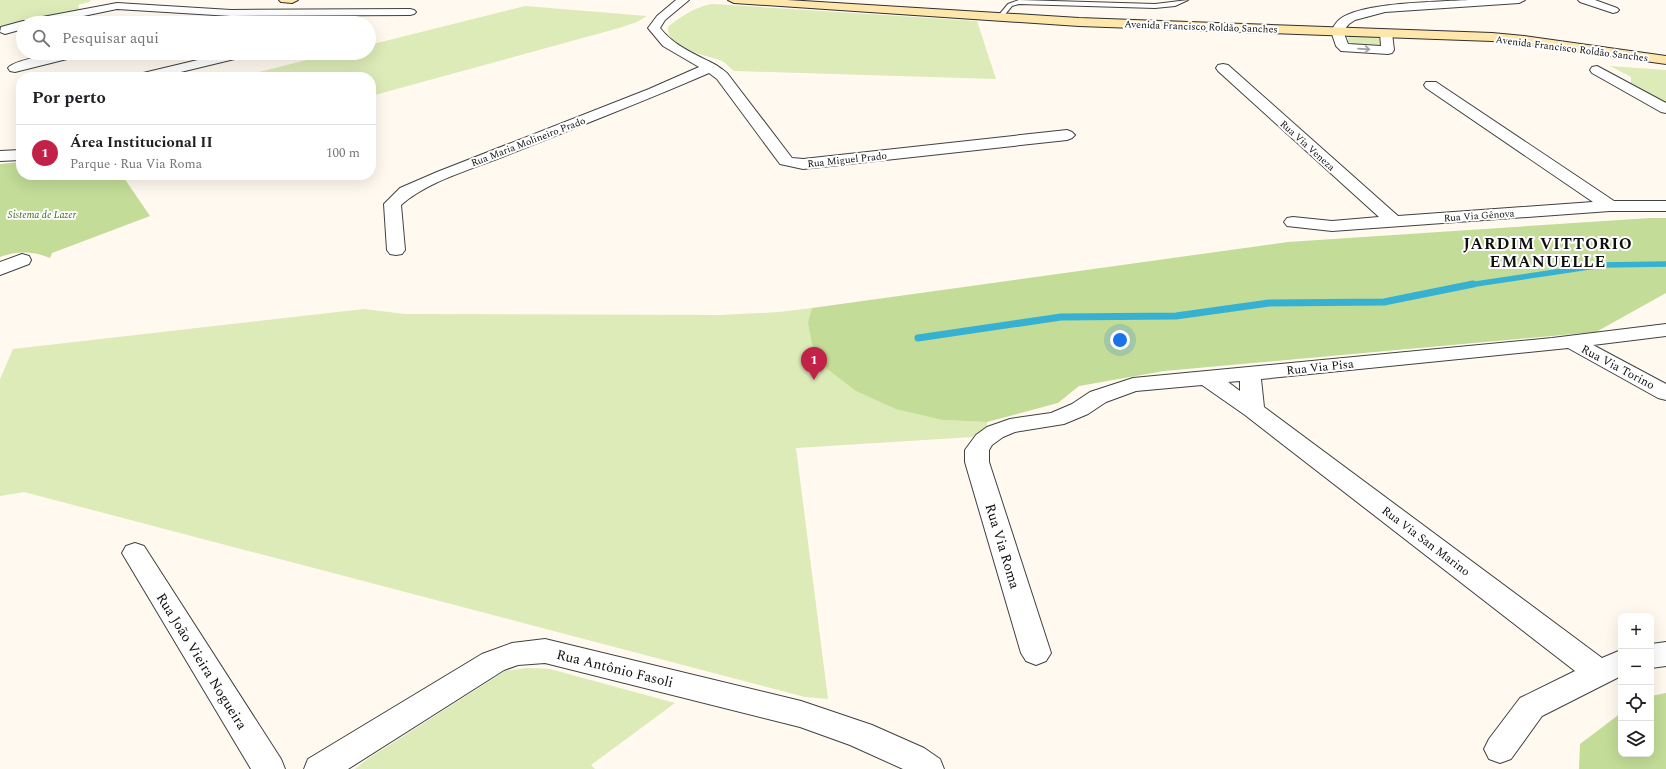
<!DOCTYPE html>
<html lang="pt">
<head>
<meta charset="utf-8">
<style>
	:root { --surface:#fff; --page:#f6f6f6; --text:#202124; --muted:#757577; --line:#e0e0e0; --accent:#c32248 }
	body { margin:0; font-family:Spectral,serif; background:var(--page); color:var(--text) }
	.controls { position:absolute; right:12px; bottom:12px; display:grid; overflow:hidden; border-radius:8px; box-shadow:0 4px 16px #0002 }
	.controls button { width:36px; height:36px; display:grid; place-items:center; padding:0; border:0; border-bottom:1px solid var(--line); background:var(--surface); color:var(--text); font:20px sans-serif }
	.you { position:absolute; left:1120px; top:340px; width:14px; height:14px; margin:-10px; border:3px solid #fff; border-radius:50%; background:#1a73e8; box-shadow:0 0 0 6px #1a73e833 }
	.badge { display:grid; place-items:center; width:26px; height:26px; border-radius:50%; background:var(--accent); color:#fff; font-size:13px; font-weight:700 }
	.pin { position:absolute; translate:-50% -33px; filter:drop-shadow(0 1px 2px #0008) }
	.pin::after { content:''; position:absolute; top:21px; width:14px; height:12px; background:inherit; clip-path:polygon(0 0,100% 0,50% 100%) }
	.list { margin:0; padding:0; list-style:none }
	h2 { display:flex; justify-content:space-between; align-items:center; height:52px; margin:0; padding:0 16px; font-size:17px }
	h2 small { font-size:13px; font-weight:400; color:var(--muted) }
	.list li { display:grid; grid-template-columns:26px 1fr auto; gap:12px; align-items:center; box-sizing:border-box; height:56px; padding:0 16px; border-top:1px solid var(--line) }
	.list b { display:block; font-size:15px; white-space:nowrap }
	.list p { margin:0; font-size:13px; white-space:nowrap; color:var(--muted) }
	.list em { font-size:13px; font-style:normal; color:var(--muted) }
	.icon { flex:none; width:22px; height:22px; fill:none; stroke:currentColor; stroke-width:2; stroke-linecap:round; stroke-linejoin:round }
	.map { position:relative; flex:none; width:1666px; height:769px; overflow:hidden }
	.search { position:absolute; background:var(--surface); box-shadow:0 4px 16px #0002; left:16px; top:16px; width:360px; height:44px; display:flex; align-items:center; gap:10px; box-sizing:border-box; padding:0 14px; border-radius:22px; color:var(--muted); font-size:15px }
	.panel { position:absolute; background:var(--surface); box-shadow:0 4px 16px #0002; left:16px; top:72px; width:360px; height:108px; border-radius:16px }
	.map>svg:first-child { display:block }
	.green { fill:#dcebb8 }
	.forest { fill:#c3dc97 }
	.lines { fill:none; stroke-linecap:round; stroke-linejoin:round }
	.stream-far1 { stroke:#37b1d1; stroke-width:5.5 }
	.stream { stroke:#37b1d1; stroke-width:7 }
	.lane-casing { stroke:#414141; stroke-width:2 }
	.street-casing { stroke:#414141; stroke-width:2 }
	.secondary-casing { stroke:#303030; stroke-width:2 }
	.lane { fill:#fff; fill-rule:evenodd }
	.street { fill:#fff; fill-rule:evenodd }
	.secondary { fill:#ffe6ab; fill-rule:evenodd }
	.oneway { stroke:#9f9f9f }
	.labels { text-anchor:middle; stroke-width:4; stroke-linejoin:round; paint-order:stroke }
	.far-street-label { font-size:10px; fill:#0e0e0e; stroke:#fff }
	.far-park-label { font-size:10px; font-style:italic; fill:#3b691c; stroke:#fff }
	.street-label { font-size:12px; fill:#0e0e0e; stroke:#fff }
	.near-street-label { font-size:14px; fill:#0e0e0e; stroke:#fff }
	.district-label { font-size:16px; font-weight:bold; letter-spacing:1px; fill:#0e0e0e; stroke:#fff }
</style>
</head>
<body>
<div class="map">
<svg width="1666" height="769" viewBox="0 0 1666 769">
	<rect width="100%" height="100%" fill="#fff9f0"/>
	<!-- green -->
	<path class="green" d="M 0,0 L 91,0 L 89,2 L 78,5 L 80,11 L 0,27 Z
		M 713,4 L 977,21 L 996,79 L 734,71 C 730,68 726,63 722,61 C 706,55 666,49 668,27 C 678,18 699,5 713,4 Z
		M 525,6 L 647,16 L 637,22 L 619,28 L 371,96 L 371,77 L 239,77 L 335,53 L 369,53 L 369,45 Z
		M 1352,35 L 1369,36 L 1380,39 L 1382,45 L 1381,46 L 1352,44 L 1348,42 L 1348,38 Z
		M 1610,66 L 1666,70 L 1666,102 L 1631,83 L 1631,77 Z
		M 812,308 L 808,322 L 943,420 L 987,422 L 987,428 L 972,437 L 796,448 L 828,699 L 805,697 L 24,492 L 0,496 L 0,379 L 13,349 L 364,309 L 405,314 L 721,315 L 779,312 Z
		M 527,668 L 550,669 L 675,703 L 591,765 L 595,769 L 355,769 L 366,760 L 505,671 Z"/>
	<!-- forest -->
	<path class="forest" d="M 21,162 L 21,175 L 122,175 L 150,216 L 52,253 L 50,258 C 34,251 16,251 0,257 L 0,164 Z
		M 1650,218 L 1666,218 L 1666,293 L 1596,332 L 1164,371 L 1079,386 L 1058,403 L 987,422 L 943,420 L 896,409 L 856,391 L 826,368 L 812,344 L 808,322 L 812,308 L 1288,242 Z
		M 1666,693 L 1666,769 L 1579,769 L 1580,744 L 1621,713 L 1621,754 L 1651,754 L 1651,696 Z"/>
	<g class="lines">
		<!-- stream-far1 -->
		<path class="stream-far1" d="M 1469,285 L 1602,265 L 1666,264"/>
		<!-- stream -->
		<path class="stream" d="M 918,338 L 1061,317 L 1176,316 L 1269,303 L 1384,302 L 1473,284"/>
		<!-- lane casing -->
		<g class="lane-casing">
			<path id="lane" d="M 1019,0 L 1155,4 L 1188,0 L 1175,6 L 1155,8 L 1019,4 L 1012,6 L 1002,18 L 998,18 L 998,16 L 1008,4 Z"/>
		</g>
		<!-- street casing -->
		<g class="street-casing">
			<path id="street" d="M 676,0 L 689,0 L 665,20 L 660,28 C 674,46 695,54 714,64 C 718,66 723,70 727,73 L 792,158 L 803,159 L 1067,130 L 1072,132 L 1075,135 L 1072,138 L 1067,140 L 803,169 L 780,164 L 717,79 L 709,73 C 642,102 575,128 507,155 C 473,169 428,181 401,205 L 405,250 L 402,254 L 396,255 L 390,254 L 387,250 L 384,204 L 400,188 L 437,172 L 649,89 L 699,67 L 663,46 L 648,28 L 657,16 Z
				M 1468,0 L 1525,0 L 1519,3 L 1385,12 L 1355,20 L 1349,24 L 1343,31 L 1348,44 L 1381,46 L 1380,33 L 1382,30 L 1390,30 L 1392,33 L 1394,50 L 1392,53 L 1388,54 L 1341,51 L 1336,46 L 1331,31 C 1334,26 1336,22 1340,19 C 1363,2 1438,2 1468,0 Z
				M 1578,0 L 1595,0 L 1617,8 L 1619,10 L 1617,12 L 1613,13 L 1580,2 Z
				M 117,3 L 231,10 L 410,9 L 414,10 L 416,12 L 414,14 L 410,15 L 231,16 L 117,9 L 50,23 L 23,23 L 23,29 L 5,34 L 0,32 L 1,27 L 23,21 L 27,22 L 32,19 Z
				M 58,53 L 81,53 L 79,56 L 15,72 L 10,71 L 8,68 C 14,60 48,55 58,53 Z
				M 227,53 L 249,53 L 247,56 L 160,77 L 137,77 L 139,74 Z
				M 1223,64 L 1228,65 L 1398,216 L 1593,202 L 1426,88 L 1424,85 L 1426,82 L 1436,82 L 1614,201 L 1666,201 L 1666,211 L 1610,211 L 1332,231 L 1287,226 L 1284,222 L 1287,218 L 1293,217 L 1332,221 L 1379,217 L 1218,71 L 1216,68 L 1218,65 Z
				M 1597,66 L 1666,103 L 1666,113 L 1661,112 L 1592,73 L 1590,70 L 1592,67 Z
				M 21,150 L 21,160 L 0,161 L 0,151 Z
				M 22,254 L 29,256 L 31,260 L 29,264 L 0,275 L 0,262 Z
				M 1666,324 L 1666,336 L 1593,345 L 1666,384 L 1666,400 L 1658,398 L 1568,348 L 1261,379 L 1264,407 L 1602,658 L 1621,650 L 1621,676 L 1542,716 L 1511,759 L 1500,763 L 1489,759 L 1484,749 L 1489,739 L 1520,698 L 1575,671 L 1245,415 L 1202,385 L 1136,391 L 1106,402 L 1088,414 L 1064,424 L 1015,432 L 1003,437 L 992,445 L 989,450 L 989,462 L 1051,653 L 1046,661 L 1036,665 L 1026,661 L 1021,653 L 965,462 L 965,450 L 976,435 L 987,427 L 1010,419 L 1051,413 L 1072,404 L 1090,392 L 1133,378 L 1552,338 ZM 1240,381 L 1240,391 L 1228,382 Z
				M 135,543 L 144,546 L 281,759 L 285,769 L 251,769 L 122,553 L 126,546 Z
				M 545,639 L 801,701 L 872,725 L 924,748 L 940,759 L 944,769 L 903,769 L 850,745 L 800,727 L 545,663 L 518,665 L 504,670 L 348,769 L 304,769 L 308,759 L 482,654 L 512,643 Z
				M 1666,642 L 1666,666 L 1651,668 L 1651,644 Z"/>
		</g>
		<!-- secondary casing -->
		<g class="secondary-casing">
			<path id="secondary" d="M 279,0 L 298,0 L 292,3 L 281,2 Z
				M 728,0 L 787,0 L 1079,18 L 1492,33 L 1524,36 L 1666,56 L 1666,64 L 1524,44 L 1492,41 L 1079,26 L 734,3 Z"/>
		</g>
		<!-- lane -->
		<use href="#lane" class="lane"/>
		<!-- street -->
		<use href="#street" class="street"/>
		<!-- secondary -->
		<use href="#secondary" class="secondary"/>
	</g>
	<!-- one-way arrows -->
	<defs><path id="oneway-shaft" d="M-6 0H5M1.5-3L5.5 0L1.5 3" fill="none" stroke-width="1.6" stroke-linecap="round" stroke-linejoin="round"/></defs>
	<use class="oneway" href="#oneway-shaft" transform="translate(1364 49) rotate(4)"/>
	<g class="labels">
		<!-- far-street labels -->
		<g class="far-street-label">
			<text transform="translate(1201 26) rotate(2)" y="4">Avenida Francisco Roldão Sanches</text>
			<text transform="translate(1572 48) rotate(7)" y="4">Avenida Francisco Roldão Sanches</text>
			<text transform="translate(528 141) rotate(-21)" y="4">Rua Maria Molineiro Prado</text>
			<text transform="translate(1308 145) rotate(42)" y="4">Rua Via Veneza</text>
			<text transform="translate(847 159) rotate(-6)" y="4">Rua Miguel Prado</text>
			<text transform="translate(1479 215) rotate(-4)" y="4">Rua Via Gênova</text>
		</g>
		<!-- far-park labels -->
		<g class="far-park-label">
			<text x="42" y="218">Sistema de Lazer</text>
		</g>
		<!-- street labels -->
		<g class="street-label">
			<text transform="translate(1320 367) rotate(-6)" y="4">Rua Via Pisa</text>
			<text transform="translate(1618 367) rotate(28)" y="4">Rua Via Torino</text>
			<text transform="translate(1426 541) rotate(37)" y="4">Rua Via San Marino</text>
		</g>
		<!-- near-street labels -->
		<g class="near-street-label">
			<text transform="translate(1003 546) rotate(73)" y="5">Rua Via Roma</text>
			<text transform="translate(202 661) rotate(58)" y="5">Rua João Vieira Nogueira</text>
			<text transform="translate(615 668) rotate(14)" y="5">Rua Antônio Fasoli</text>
		</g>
		<!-- district labels -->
		<g class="district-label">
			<text x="1548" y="249">JARDIM VITTORIO<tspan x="1548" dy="18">EMANUELLE</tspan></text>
		</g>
	</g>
</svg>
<div class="controls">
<button>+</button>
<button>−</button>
<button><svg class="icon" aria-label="locate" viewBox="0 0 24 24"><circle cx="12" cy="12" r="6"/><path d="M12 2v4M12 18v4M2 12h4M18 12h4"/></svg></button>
<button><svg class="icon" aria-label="layers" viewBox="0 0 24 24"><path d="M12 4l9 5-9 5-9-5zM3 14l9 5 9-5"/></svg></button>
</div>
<div class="you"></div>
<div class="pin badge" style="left:814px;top:380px">1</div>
<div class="search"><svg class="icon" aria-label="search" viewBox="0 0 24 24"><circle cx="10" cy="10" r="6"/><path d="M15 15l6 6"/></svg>Pesquisar aqui</div>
<section class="panel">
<h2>Por perto<small></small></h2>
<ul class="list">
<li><span class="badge">1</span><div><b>Área Institucional II</b><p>Parque · Rua Via Roma</p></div><em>100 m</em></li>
</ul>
</section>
</div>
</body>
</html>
